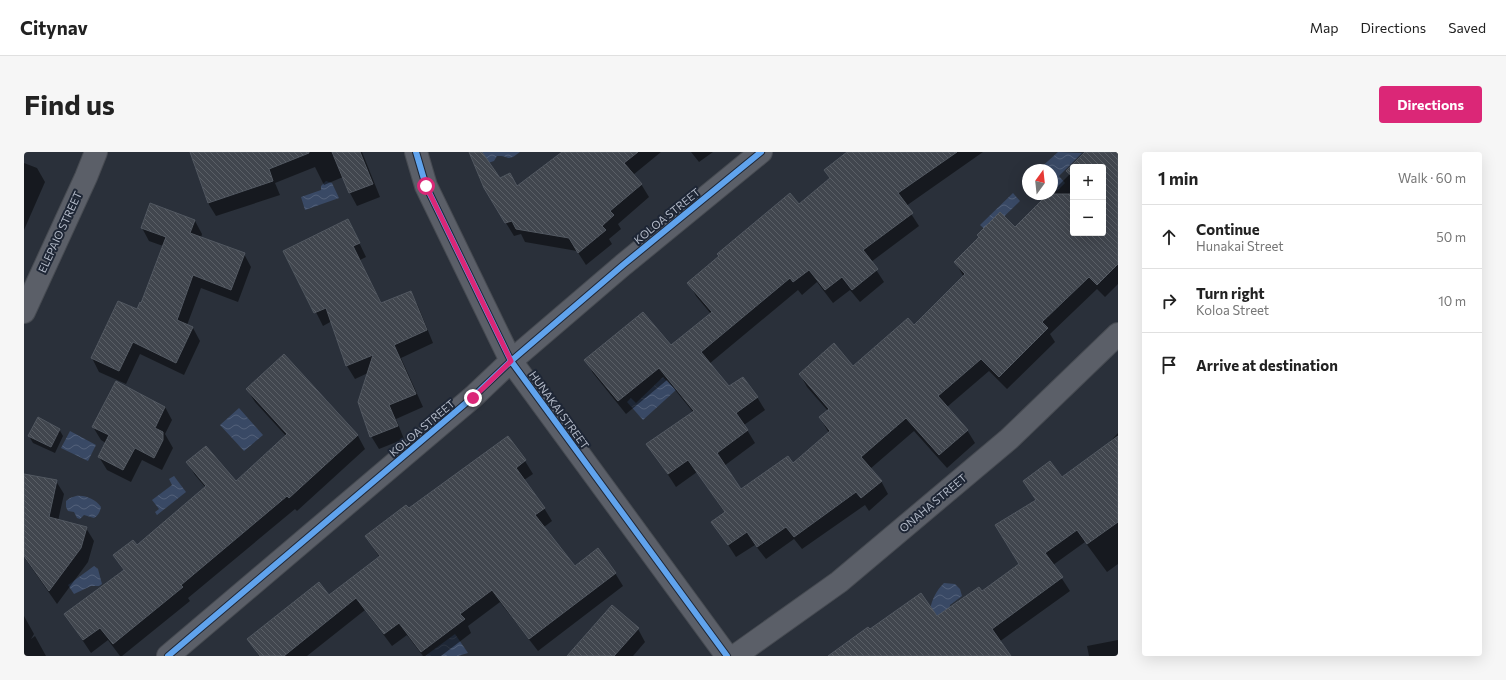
<!DOCTYPE html>
<html lang="en">
<head>
<meta charset="utf-8">
<style>
	:root { --surface:#fff; --page:#f6f6f6; --text:#222; --muted:#767676; --line:#e0e0e0; --accent:#db2777 }
	body { margin:0; font-family:Commissioner,sans-serif; background:var(--page); color:var(--text) }
	.controls { position:absolute; right:12px; top:12px; display:grid; overflow:hidden; border-radius:4px; box-shadow:0 4px 16px #0002 }
	.controls button { width:36px; height:36px; display:grid; place-items:center; padding:0; border:0; border-bottom:1px solid var(--line); background:var(--surface); color:var(--text); font:20px sans-serif }
	.compass { position:absolute; left:998px; top:12px; width:36px; height:36px; border-radius:50%; background:var(--surface); box-shadow:0 4px 16px #0002; rotate:15deg }
	.stop { position:absolute; width:12px; height:12px; margin:-9px; border:3px solid #db2777; border-radius:50%; background:#fff }
	.stop.end { background:#db2777; border-color:#fff; box-shadow:0 1px 4px #0008 }
	.list { margin:0; padding:0; list-style:none }
	h2 { display:flex; justify-content:space-between; align-items:center; height:52px; margin:0; padding:0 16px; font-size:17px }
	h2 small { font-size:13px; font-weight:400; color:var(--muted) }
	.list li { display:grid; grid-template-columns:26px 1fr auto; gap:12px; align-items:center; box-sizing:border-box; height:64px; padding:0 16px; border-top:1px solid var(--line) }
	.list b { display:block; font-size:15px; white-space:nowrap }
	.list p { margin:0; font-size:13px; white-space:nowrap; color:var(--muted) }
	.list em { font-size:13px; font-style:normal; color:var(--muted) }
	.icon { flex:none; width:22px; height:22px; fill:none; stroke:currentColor; stroke-width:2; stroke-linecap:round; stroke-linejoin:round }
	.map { position:relative; flex:none; width:1094px; height:504px; overflow:hidden; border-radius:4px }
	header { display:flex; align-items:center; gap:24px; box-sizing:border-box; height:56px; padding:0 20px; background:var(--surface); border-bottom:1px solid var(--line) }
	header strong { font-size:19px }
	nav { display:flex; gap:22px; margin-inline-start:auto; font-size:14px }
	.intro { display:flex; align-items:center; justify-content:space-between; box-sizing:border-box; height:96px; padding:0 24px }
	h1 { margin:0; font-size:28px }
	.button { padding:10px 18px; border-radius:4px; background:var(--accent); color:#fff; font-size:14px; font-weight:700 }
	main { display:flex; gap:24px; padding:0 24px }
	aside { flex:1; background:var(--surface); border-radius:4px; box-shadow:0 4px 16px #0002 }
	.map>svg:first-child { display:block }
	.water { fill:url(#water-waves) }
	.shadow { fill:#0007; fill-rule:evenodd }
	.building { fill:url(#building-back-hatch); stroke:#525861 }
	.lines { fill:none; stroke-linecap:round; stroke-linejoin:round }
	.minor-casing { stroke:#474b52; stroke-width:24 }
	.minor { stroke:#5b5f68; stroke-width:22 }
	.cycleway-casing { stroke:#1e2635; stroke-width:8 }
	.cycleway { stroke:#60a3ed; stroke-width:6 }
	.route { stroke:#db2777; stroke-width:5 }
	.labels { text-anchor:middle; stroke-width:4; stroke-linejoin:round; paint-order:stroke }
	.street-label { font-size:11px; fill:#b5bcca; stroke:#1e2635 }
</style>
</head>
<body>
<header>
<strong>Citynav</strong>
<nav><a>Map</a><a>Directions</a><a>Saved</a></nav>
</header>
<div class="intro"><h1>Find us</h1><a class="button">Directions</a></div>
<main>
<div class="map">
<svg width="1094" height="504" viewBox="0 0 1094 504">
	<defs>
		<pattern id="water-waves" width="16" height="10" patternUnits="userSpaceOnUse"><rect width="16" height="10" fill="#394965"/><path d="M0 5q4-4 8 0t8 0" fill="none" stroke="#53617a"/></pattern>
		<pattern id="building-back-hatch" width="6" height="6" patternUnits="userSpaceOnUse"><rect width="6" height="6" fill="#41464e"/><path d="M-1 5l2 2M0 0l6 6M5-1l2 2" fill="none" stroke="#5a5f66"/></pattern>
	</defs>
	<rect width="100%" height="100%" fill="#2a303a"/>
	<!-- water -->
	<path class="water" d="M 450,0 L 496,0 C 482,11 486,3 473,4 L 470,9 L 464,11 Z
		M 1034,0 L 1058,1 L 1035,24 L 1041,31 L 1033,39 L 1028,33 L 1028,18 L 1014,18 Z
		M 302,29 L 308,31 L 315,46 L 281,58 L 277,45 L 297,38 L 297,34 Z
		M 989,41 L 996,49 L 964,80 L 956,73 Z
		M 639,225 L 652,238 L 619,268 L 603,250 L 607,246 L 612,251 Z
		M 215,256 L 239,283 L 220,299 L 196,273 Z
		M 46,279 L 72,293 L 64,309 L 37,296 Z
		M 150,324 L 162,340 L 133,363 L 131,360 L 135,357 L 128,348 L 148,333 L 145,327 Z
		M 52,344 C 62,343 71,347 77,355 C 76,360 74,364 70,366 L 60,363 L 56,367 L 53,366 L 50,360 L 44,359 L 42,355 L 42,349 L 46,346 Z
		M 70,414 L 74,417 L 78,432 L 75,434 L 67,434 L 50,442 L 44,433 Z
		M 920,431 L 931,432 L 936,437 L 938,444 L 926,453 L 925,460 L 919,470 L 906,458 C 908,447 912,439 920,431 Z
		M 431,482 L 444,501 L 434,504 L 401,504 Z"/>
	<!-- shadow -->
	<path class="shadow" d="M 167,0 L 338,0 L 356,45 L 333,54 L 326,41 L 319,25 L 300,33 L 291,15 L 251,31 L 256,43 L 192,64 L 184,51 Z
		M 446,0 L 456,0 L 476,28 L 493,35 L 561,0 L 637,0 L 609,23 L 617,32 L 625,45 L 594,72 L 597,77 L 585,87 L 588,92 L 562,113 L 553,99 L 501,90 L 497,82 L 490,84 L 469,50 Z
		M 667,0 L 689,0 L 675,10 Z
		M 825,0 L 959,0 L 882,54 L 895,74 L 847,110 L 860,130 L 836,150 L 826,138 L 809,151 L 793,130 L 778,143 L 774,138 L 685,212 L 705,236 L 733,245 L 741,258 L 720,273 L 731,291 L 700,314 L 716,339 L 769,313 L 805,281 L 796,266 L 804,259 L 783,235 L 776,222 L 829,216 L 890,174 L 940,125 L 931,110 L 991,76 L 1026,42 L 1028,42 L 1028,40 L 1046,22 L 1044,19 L 1063,0 L 1094,0 L 1094,132 L 1081,145 L 1073,137 L 1026,182 L 1031,190 L 983,237 L 965,219 L 923,255 L 943,278 L 951,291 L 923,316 L 890,279 L 846,317 L 857,329 L 864,342 L 845,359 L 841,353 L 778,397 L 770,387 L 742,407 L 731,393 L 712,405 L 689,370 L 701,361 L 673,320 L 652,335 L 624,292 L 669,260 L 643,228 L 602,262 L 569,221 L 562,208 L 646,195 L 687,162 L 672,144 L 665,131 L 775,53 L 806,27 L 801,18 ZM 1049,15 L 1079,15 L 1079,81 L 1049,81 Z
		M 0,11 L 13,16 L 21,30 L 0,78 Z
		M 127,52 L 171,69 L 178,82 L 177,86 L 220,102 L 227,115 L 214,150 L 177,136 L 163,173 L 169,176 L 176,189 L 160,223 L 116,202 L 102,232 L 75,220 L 68,206 L 94,150 L 113,158 L 118,152 L 139,94 L 125,89 L 118,76 Z
		M 331,82 L 342,105 L 336,108 L 358,152 L 387,140 L 394,154 L 409,191 L 377,206 L 399,255 L 372,267 L 380,287 L 355,297 L 347,284 L 344,221 L 331,227 L 323,214 L 308,169 L 299,174 L 261,99 Z
		M 260,203 L 334,284 L 341,297 L 273,359 L 271,357 L 164,446 L 166,449 L 98,504 L 96,504 L 84,488 L 67,501 L 41,462 L 100,419 L 91,403 L 113,394 L 182,336 L 171,323 L 163,310 L 212,330 L 262,284 L 231,250 L 223,237 Z
		M 141,255 L 148,268 L 141,282 L 149,296 L 138,318 L 118,308 L 107,330 L 83,318 L 75,305 L 82,291 L 77,288 L 69,275 Z
		M 35,277 L 39,284 L 31,301 L 9,291 L 5,284 Z
		M 1094,281 L 1094,412 L 1083,420 L 1061,390 L 1029,413 L 1046,439 L 975,490 L 985,504 L 806,504 L 845,478 L 913,465 L 958,441 L 996,413 L 1012,349 L 1000,329 L 1038,326 L 1083,293 Z
		M 484,285 L 501,309 L 509,322 L 500,328 L 520,356 L 528,369 L 520,375 L 550,416 L 574,398 L 591,421 L 599,434 L 514,499 L 476,450 L 444,474 L 447,481 L 417,504 L 399,504 L 383,483 L 368,494 L 341,458 L 283,504 L 235,504 L 224,487 L 305,444 L 356,406 L 342,384 L 384,358 Z
		M 0,323 L 32,329 L 40,342 L 34,369 L 62,376 L 70,389 L 64,410 L 33,452 L 0,405 Z
		M 0,464 L 10,482 L 7,487 L 11,484 L 22,504 L 0,504 Z
		M 614,477 L 621,490 L 609,504 L 544,504 Z
		M 1094,488 L 1094,504 L 1065,504 L 1063,494 Z"/>
	<!-- building -->
	<path class="building" d="M 166,0 L 285,0 L 285,1 L 245,17 L 249,29 L 184,51 Z
		M 308,0 L 336,0 L 349,32 L 325,41 Z
		M 445,0 L 458,0 L 476,26 L 486,21 L 493,34 L 538,0 L 614,0 L 600,11 L 618,32 L 586,59 L 590,63 L 578,74 L 582,78 L 554,101 L 545,86 L 492,77 L 488,69 L 481,71 L 460,36 Z
		M 823,0 L 933,0 L 874,41 L 889,61 L 839,98 L 854,117 L 828,138 L 818,125 L 801,138 L 785,118 L 769,130 L 766,126 L 677,200 L 705,234 L 719,225 L 734,245 L 712,261 L 724,278 L 693,301 L 717,337 L 764,304 L 769,311 L 806,279 L 795,265 L 805,257 L 775,222 L 810,191 L 829,214 L 884,166 L 890,173 L 941,122 L 930,110 L 955,85 L 953,83 L 976,60 L 991,75 L 1024,42 L 1049,42 L 1049,81 L 1079,81 L 1079,15 L 1049,15 L 1049,25 L 1042,19 L 1061,0 L 1094,0 L 1094,112 L 1073,133 L 1065,125 L 1018,170 L 1024,176 L 975,225 L 957,207 L 914,244 L 944,278 L 915,303 L 882,266 L 837,305 L 858,329 L 837,346 L 832,340 L 770,385 L 762,375 L 733,395 L 723,380 L 704,393 L 687,370 L 701,360 L 664,308 L 644,322 L 622,292 L 670,259 L 635,216 L 594,249 L 560,208 L 619,160 L 647,193 L 688,160 L 663,131 L 695,104 L 693,102 L 766,41 L 775,52 L 806,26 L 800,18 Z
		M 126,51 L 171,68 L 166,81 L 221,101 L 207,138 L 169,123 L 153,168 L 169,175 L 152,211 L 109,190 L 95,219 L 67,206 L 94,149 L 113,157 L 116,150 L 117,151 L 142,85 L 117,76 Z
		M 324,67 L 336,91 L 329,94 L 357,151 L 387,139 L 403,178 L 370,193 L 392,242 L 365,253 L 374,274 L 346,285 L 334,250 L 349,203 L 322,214 L 302,156 L 290,161 L 259,99 Z
		M 260,202 L 334,283 L 265,346 L 263,344 L 157,433 L 159,435 L 89,492 L 76,476 L 59,488 L 40,462 L 100,418 L 89,403 L 109,388 L 113,393 L 182,334 L 162,310 L 182,294 L 212,329 L 263,282 L 222,237 Z
		M 92,229 L 141,255 L 131,276 L 139,280 L 139,288 L 130,306 L 111,296 L 99,318 L 74,305 L 85,283 L 68,275 Z
		M 14,265 L 36,277 L 27,295 L 4,284 Z
		M 484,284 L 502,308 L 492,316 L 521,356 L 511,363 L 551,414 L 574,396 L 592,421 L 505,487 L 468,438 L 436,462 L 441,467 L 397,500 L 375,471 L 360,482 L 332,446 L 260,504 L 236,504 L 223,487 L 295,430 L 305,443 L 356,404 L 341,384 L 382,353 L 385,356 Z
		M 1094,284 L 1094,370 L 1063,392 L 1053,378 L 1021,401 L 1039,425 L 968,477 L 987,504 L 804,504 L 844,475 L 846,477 L 897,441 L 913,464 L 955,435 L 958,439 L 995,412 L 971,373 L 1012,348 L 999,329 L 1026,309 L 1038,325 Z
		M 0,322 L 33,328 L 25,365 L 63,375 L 57,396 L 25,439 L 0,404 Z
		M 588,453 L 615,476 L 590,504 L 543,504 Z"/>
	<g class="lines">
		<!-- minor casing -->
		<g class="minor-casing">
			<path id="minor" d="M 392,0 L 402,34 L 487,209 L 703,504
				M 0,160 L 62,25 L 72,0
				M 144,504 L 449,245 L 487,209 L 599,113 L 737,0
				M 711,504 L 815,430 L 985,287 L 1094,182"/>
		</g>
		<!-- minor -->
		<use href="#minor" class="minor"/>
		<!-- cycleway casing -->
		<g class="cycleway-casing">
			<path id="cycleway" d="M 392,0 L 402,34 L 487,209 L 703,504
				M 144,504 L 449,245 L 487,209 L 599,113 L 737,0"/>
		</g>
		<!-- cycleway -->
		<use href="#cycleway" class="cycleway"/>
	</g>
	<g class="lines">
		<!-- route -->
		<path class="route" d="M 402,34 L 487,209 L 449,246"/>
	</g>
	<g class="labels">
		<!-- street labels -->
		<g class="street-label">
			<text transform="translate(643 64) rotate(-39)" y="4">KOLOA STREET</text>
			<text transform="translate(36 80) rotate(-65)" y="4">ELEPAIO STREET</text>
			<text transform="translate(535 258) rotate(54)" y="4">HUNAKAI STREET</text>
			<text transform="translate(398 276) rotate(-40)" y="4">KOLOA STREET</text>
			<text transform="translate(909 351) rotate(-40)" y="4">ONAHA STREET</text>
		</g>
	</g>
</svg>
<div class="controls">
<button>+</button>
<button>−</button>
</div>
<svg class="compass" viewBox="-18 -18 36 36"><path d="M0-13l5 13h-10z" fill="#e53935"/><path d="M0 13l5-13h-10z" fill="#767676"/></svg>
<div class="stop" style="left:402px;top:34px"></div>
<div class="stop end" style="left:449px;top:246px"></div>
</div>
<aside>
<h2>1 min<small>Walk · 60 m</small></h2>
<ul class="list">
<li><svg class="icon" aria-label="ahead" viewBox="0 0 24 24"><path d="M12 20V5M6 11l6-6 6 6"/></svg><div><b>Continue</b><p>Hunakai Street</p></div><em>50 m</em></li>
<li><svg class="icon" aria-label="right" viewBox="0 0 24 24"><path d="M7 20v-9h11M14 6l5 5-5 5"/></svg><div><b>Turn right</b><p>Koloa Street</p></div><em>10 m</em></li>
<li><svg class="icon" aria-label="arrive" viewBox="0 0 24 24"><path d="M6 21V4h12l-3 4 3 4H6"/></svg><div><b>Arrive at destination</b></div></li>
</ul>
</aside>
</main>
</body>
</html>
